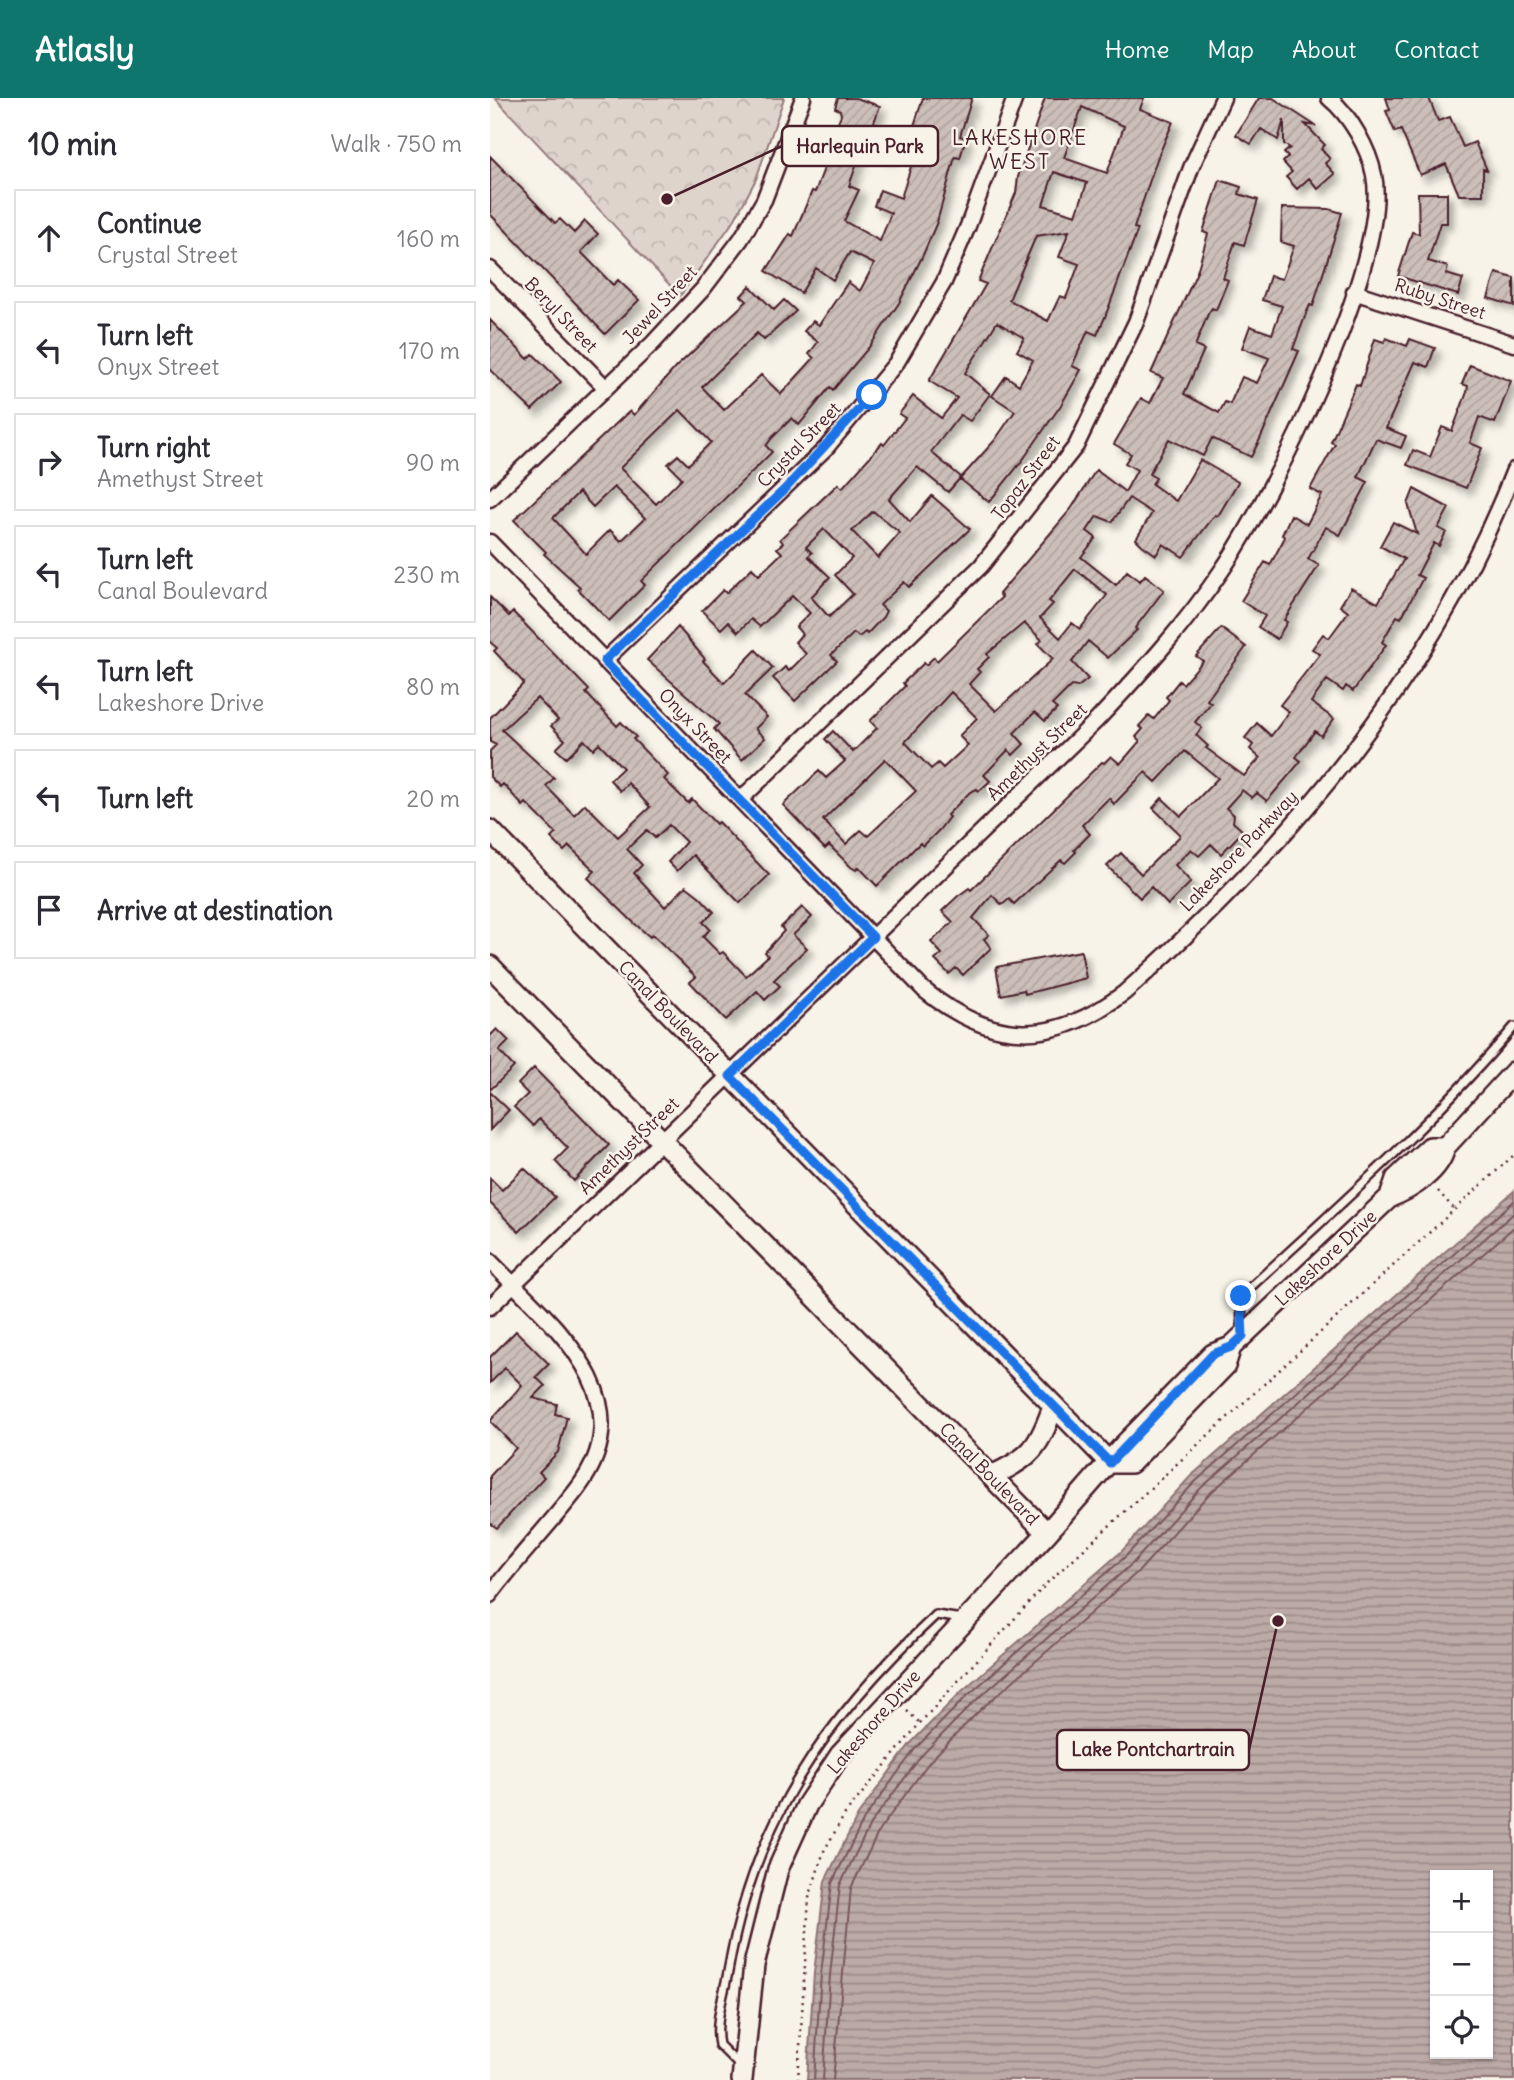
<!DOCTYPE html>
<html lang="en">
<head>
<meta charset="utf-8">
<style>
	:root { --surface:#fff; --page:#f7f7f7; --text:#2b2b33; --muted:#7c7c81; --line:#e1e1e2; --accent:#0f766e }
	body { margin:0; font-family:Delius,sans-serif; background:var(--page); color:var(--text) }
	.controls { position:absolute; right:21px; bottom:21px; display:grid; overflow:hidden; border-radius:0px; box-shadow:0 2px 5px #0004 }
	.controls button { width:63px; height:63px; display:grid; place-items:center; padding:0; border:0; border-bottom:2px solid var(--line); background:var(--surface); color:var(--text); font:35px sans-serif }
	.stop { position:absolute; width:21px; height:21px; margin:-16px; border:5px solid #1a73e8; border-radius:50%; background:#fff }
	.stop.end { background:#1a73e8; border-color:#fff; box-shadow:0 2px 7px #0008 }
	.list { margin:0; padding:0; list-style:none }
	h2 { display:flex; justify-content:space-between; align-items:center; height:91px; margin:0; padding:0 28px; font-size:30px }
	h2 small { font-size:23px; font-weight:400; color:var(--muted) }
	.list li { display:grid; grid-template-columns:46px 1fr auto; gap:21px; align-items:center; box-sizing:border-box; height:98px; margin:0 14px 14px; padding:0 14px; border:2px solid var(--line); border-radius:0px }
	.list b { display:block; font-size:26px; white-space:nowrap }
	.list p { margin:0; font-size:23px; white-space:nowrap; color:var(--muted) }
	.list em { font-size:23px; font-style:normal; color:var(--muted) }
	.icon { flex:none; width:38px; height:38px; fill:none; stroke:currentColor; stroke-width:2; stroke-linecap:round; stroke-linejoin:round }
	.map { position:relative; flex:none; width:1024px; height:1982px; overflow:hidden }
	header { display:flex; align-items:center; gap:42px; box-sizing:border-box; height:98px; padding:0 35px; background:var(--accent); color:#fff }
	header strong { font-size:33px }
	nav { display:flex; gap:38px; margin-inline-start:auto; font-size:24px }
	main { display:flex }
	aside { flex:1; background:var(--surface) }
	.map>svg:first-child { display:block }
	.forest { fill:url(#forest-crowns); stroke:#947a7c; stroke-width:2 }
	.water { fill:url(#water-rules); stroke:#8e7275; stroke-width:2; fill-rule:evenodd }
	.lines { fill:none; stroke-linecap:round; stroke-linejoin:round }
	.shore { stroke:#78575d; stroke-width:2 }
	.building { fill:url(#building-hatch); stroke:#4a1f2b; stroke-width:2; fill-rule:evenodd; filter:url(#shadow) }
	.lane-casing { stroke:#4a1f2b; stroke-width:12 }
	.street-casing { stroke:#4a1f2b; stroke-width:19 }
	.secondary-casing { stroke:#4a1f2b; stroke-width:24 }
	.path { stroke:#4a1f2b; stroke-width:2.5; stroke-dasharray:2 5; stroke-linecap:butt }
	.lane { stroke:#f7f3e8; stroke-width:7 }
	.street { stroke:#f7f3e8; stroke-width:14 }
	.secondary { stroke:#f7f3e8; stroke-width:19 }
	.route { stroke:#1a73e8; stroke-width:9 }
	.labels { text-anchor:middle; stroke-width:5; stroke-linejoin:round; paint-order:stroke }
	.street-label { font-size:18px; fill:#4a1f2b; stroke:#f7f3e8 }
	.quarter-label { font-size:21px; letter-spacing:2px; fill:#4a1f2b; stroke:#f7f3e8 }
	.leader { fill:none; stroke:#4a1f2b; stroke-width:2.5 }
	.callout-dot { fill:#4a1f2b; stroke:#f7f3e8; stroke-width:2.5 }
	.callout { fill:#f7f3e8; stroke:#4a1f2b; stroke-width:2.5 }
	.callout-label { font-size:19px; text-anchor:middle; font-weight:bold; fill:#4a1f2b }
</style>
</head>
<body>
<header>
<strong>Atlasly</strong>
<nav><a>Home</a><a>Map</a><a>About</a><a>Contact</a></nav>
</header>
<main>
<aside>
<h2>10 min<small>Walk · 750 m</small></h2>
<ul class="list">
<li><svg class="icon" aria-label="ahead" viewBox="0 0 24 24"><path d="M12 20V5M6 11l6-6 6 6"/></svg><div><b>Continue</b><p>Crystal Street</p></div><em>160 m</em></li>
<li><svg class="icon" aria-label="left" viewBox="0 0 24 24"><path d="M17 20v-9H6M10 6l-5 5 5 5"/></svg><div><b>Turn left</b><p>Onyx Street</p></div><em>170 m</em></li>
<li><svg class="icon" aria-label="right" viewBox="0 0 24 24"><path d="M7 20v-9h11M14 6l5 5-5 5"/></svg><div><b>Turn right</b><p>Amethyst Street</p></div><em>90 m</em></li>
<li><svg class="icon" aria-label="left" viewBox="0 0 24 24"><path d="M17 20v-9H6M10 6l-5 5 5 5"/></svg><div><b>Turn left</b><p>Canal Boulevard</p></div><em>230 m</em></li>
<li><svg class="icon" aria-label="left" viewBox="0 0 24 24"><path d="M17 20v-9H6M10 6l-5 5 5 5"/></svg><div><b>Turn left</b><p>Lakeshore Drive</p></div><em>80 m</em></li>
<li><svg class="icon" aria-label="left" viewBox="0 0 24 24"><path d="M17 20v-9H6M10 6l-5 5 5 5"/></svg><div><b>Turn left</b></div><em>20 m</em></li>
<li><svg class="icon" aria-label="arrive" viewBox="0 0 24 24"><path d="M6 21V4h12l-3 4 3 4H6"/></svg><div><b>Arrive at destination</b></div></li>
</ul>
</aside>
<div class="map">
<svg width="1024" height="1982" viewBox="0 0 1024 1982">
	<defs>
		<pattern id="forest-crowns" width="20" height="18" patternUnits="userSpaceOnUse" patternTransform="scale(1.75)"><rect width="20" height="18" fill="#ded4cc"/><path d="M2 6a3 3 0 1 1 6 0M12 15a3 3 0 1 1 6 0" fill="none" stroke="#c0b6af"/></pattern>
		<pattern id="water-rules" width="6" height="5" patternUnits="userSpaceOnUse" patternTransform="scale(1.75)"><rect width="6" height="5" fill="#bcaaa7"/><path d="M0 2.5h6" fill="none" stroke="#9b8a88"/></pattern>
		<pattern id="building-hatch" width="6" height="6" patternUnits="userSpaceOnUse" patternTransform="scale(1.75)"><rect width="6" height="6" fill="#ccbfb9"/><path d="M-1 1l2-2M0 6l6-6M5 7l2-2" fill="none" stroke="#b1a49f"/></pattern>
		<filter id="shadow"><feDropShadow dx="6" dy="6" stdDeviation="3.5" flood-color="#0004"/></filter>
	</defs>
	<rect width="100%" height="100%" fill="#f7f3e8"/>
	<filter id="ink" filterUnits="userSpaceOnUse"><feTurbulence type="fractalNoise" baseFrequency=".0143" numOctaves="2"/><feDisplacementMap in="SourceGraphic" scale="14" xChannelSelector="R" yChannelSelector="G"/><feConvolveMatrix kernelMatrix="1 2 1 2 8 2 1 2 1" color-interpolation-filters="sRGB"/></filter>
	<g filter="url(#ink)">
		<!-- forest -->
		<path class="forest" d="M 5,0 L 294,0 L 266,81 L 245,121 L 190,198 Z"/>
		<!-- water -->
		<path class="water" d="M 1024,1093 L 1024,1982 L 317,1982 L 324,1875 L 335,1783 L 368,1717 L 420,1646 L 472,1593 L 632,1453 L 700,1379 ZM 945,1777 L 998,1777 L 998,1956 L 945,1956 Z"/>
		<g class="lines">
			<!-- shore -->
			<path class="shore" d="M 324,1982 L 331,1876 L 342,1785 L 374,1721 L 425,1651 L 477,1598 L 636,1458 L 705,1384 L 1024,1103
				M 333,1982 L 340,1877 L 350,1787 L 381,1725 L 432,1657 L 483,1605 L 643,1465 L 711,1390 L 1024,1115
				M 343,1982 L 361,1790 L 390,1731 L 440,1663 L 490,1612 L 650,1472 L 718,1397 L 1024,1129"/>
		</g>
		<!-- building -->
		<path class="building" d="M 348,0 L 366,0 L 390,8 L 380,35 L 404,43 L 399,60 L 372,51 L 359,88 L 369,92 L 354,123 L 390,143 L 401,115 L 384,108 L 390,92 L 411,100 L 431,37 L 422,34 L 433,0 L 482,0 L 470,38 L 476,40 L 470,60 L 465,59 L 447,124 L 433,157 L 409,205 L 380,248 L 343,292 L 340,289 L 309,327 L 302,320 L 282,340 L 276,348 L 282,354 L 151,483 L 155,487 L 119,523 L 88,491 L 90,489 L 54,456 L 56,454 L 24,422 L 132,320 L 140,313 L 144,317 L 185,270 L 257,203 L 251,198 L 260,188 L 284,212 L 294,202 L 306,213 L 274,242 L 267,235 L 212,289 L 234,312 L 271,277 L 291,296 L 324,260 L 319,256 L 328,244 L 314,233 L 323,223 L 329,227 L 358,184 L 370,193 L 384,166 L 360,154 L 343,182 L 326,170 L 311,195 L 276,173 L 300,136 L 303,138 L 322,93 L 325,94 L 339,57 L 335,55 L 351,17 L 350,12 L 345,10 ZM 190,312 L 221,344 L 198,367 L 188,357 L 178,366 L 192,380 L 166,406 L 130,370 ZM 124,389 L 155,420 L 131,443 L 120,432 L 96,456 L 63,420 L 89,394 L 103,409 Z
			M 555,0 L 654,0 L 650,11 L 683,24 L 667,61 L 644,130 L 648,131 L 615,219 L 607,237 L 598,233 L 582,268 L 591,272 L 571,307 L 532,363 L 499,404 L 470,381 L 505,342 L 525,313 L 502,298 L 516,278 L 529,287 L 543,262 L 527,253 L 534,240 L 507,224 L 475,275 L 500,296 L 480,323 L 470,317 L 441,354 L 471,379 L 458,394 L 427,369 L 399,401 L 420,424 L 442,398 L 480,431 L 419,489 L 414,484 L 390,507 L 396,513 L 393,519 L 377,536 L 375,534 L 369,539 L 364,535 L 341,557 L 347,563 L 305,603 L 283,580 L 295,569 L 299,573 L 316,556 L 305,544 L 312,536 L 306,529 L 320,515 L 302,498 L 270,529 L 261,521 L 248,534 L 238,524 L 231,531 L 212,513 L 233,492 L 236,495 L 262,470 L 269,477 L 292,455 L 287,450 L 293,445 L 290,441 L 348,386 L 352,390 L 392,345 L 394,347 L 415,320 L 409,316 L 423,298 L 451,320 L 467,300 L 439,283 L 496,186 L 488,183 L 526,95 L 528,79 ZM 592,9 L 634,28 L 617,75 L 574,60 ZM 564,74 L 597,85 L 586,117 L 553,107 ZM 579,133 L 569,159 L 589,166 L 576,200 L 570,198 L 558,223 L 519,202 L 546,138 ZM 383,413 L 410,435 L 388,460 L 362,433 ZM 334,431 L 362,460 L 345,477 L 363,496 L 339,519 L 321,499 L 340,479 L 318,458 L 322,455 L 316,449 Z
			M 769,0 L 783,0 L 826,28 L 815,26 L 835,47 L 831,51 L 840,61 L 835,65 L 845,76 L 828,91 L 819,80 L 807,91 L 796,79 L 802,74 L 793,64 L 798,59 L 794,55 L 800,50 L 794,46 L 794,22 L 788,42 L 771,31 L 761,46 L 746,37 Z
			M 896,0 L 939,0 L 948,23 L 960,19 L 973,49 L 985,44 L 997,72 L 993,71 L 993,97 L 969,97 L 956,66 L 930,77 L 911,32 L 905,34 L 896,13 L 900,12 Z
			M 0,58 L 65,125 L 70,121 L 84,135 L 95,123 L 108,136 L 91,154 L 123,187 L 128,182 L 149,202 L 115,236 L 0,116 Z
			M 730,82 L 751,89 L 749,96 L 768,102 L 754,147 L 745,144 L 733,180 L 738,182 L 726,212 L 722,210 L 718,216 L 705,248 L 714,252 L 694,296 L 729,315 L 735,304 L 740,306 L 752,279 L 767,285 L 779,260 L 752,250 L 760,228 L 782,236 L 792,208 L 772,202 L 780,178 L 792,181 L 804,148 L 791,144 L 792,110 L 839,111 L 852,115 L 823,208 L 820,207 L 816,216 L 803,251 L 809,253 L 771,339 L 761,359 L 722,340 L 713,358 L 679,341 L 659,376 L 666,380 L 662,386 L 686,403 L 710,362 L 748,384 L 728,418 L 725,417 L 693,459 L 673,446 L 666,457 L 652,447 L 646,441 L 662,415 L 639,400 L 622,424 L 607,418 L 597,433 L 606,440 L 591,459 L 626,487 L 637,473 L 650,483 L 655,477 L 674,492 L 645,530 L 647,532 L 618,560 L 598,543 L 582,564 L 598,581 L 588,589 L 581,588 L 562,607 L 567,611 L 555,623 L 545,614 L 524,635 L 534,646 L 523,657 L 518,652 L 494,677 L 500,683 L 489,693 L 487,691 L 480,694 L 457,717 L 459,719 L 449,732 L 433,748 L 430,745 L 387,788 L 369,769 L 366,772 L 361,769 L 339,747 L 335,751 L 293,707 L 329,673 L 336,680 L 355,663 L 335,641 L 343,633 L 363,654 L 387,630 L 380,623 L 415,588 L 413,585 L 434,565 L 436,567 L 444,559 L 447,563 L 512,499 L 509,496 L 581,411 L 606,372 L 635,394 L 647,372 L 635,365 L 641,356 L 624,346 L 651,300 L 660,305 L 673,280 L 661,275 L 707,174 L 718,136 L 713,134 ZM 585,471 L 617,497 L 590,531 L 582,525 L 570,540 L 550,520 L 563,506 L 559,503 ZM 534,525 L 552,542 L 548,546 L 563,561 L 506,613 L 479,586 L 490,574 L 487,571 L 499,559 L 497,556 ZM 461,594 L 487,620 L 469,638 L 478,647 L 453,670 L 448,665 L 441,671 L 415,644 ZM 395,661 L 426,693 L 378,738 L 371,732 L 356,746 L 333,722 Z
			M 928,95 L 957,95 L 957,125 L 950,125 L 938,163 L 958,169 L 956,176 L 973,181 L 968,197 L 908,178 L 922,134 L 929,136 Z
			M 1006,175 L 1024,180 L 1024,208 L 998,200 Z
			M 0,222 L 38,261 L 43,256 L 71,284 L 42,312 L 0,272 Z
			M 896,240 L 917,248 L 920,241 L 945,250 L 938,269 L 925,264 L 896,330 L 916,338 L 911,350 L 886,341 L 868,379 L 878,384 L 850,437 L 836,429 L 818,461 L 829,467 L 794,522 L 797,524 L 787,541 L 768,529 L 775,518 L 751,503 L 775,464 L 780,467 L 795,439 L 792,437 L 801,417 L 817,426 L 832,397 L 820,391 L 845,346 L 841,344 L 866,286 L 870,288 L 885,241 L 894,244 Z
			M 980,267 L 1021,283 L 1005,325 L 989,319 L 980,345 L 992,350 L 976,390 L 917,367 L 923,352 L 940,359 L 952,329 L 962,333 L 977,294 L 978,288 L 972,286 Z
			M 924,391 L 959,410 L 948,430 L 956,434 L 949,448 L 944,445 L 927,477 L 933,480 L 911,520 L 907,518 L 892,544 L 896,547 L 863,593 L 856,588 L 853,593 L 837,582 L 821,604 L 844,621 L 831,638 L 825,633 L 806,659 L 811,663 L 777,703 L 767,695 L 762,700 L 752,692 L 736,710 L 744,717 L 743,724 L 753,733 L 731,756 L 721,746 L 709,758 L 701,751 L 685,767 L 701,784 L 678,807 L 661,789 L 650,800 L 617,768 L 631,755 L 651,776 L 689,739 L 690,736 L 663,710 L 672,700 L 691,718 L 728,680 L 695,653 L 666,684 L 655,674 L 624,706 L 619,700 L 592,727 L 600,736 L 584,752 L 586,754 L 575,765 L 571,762 L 524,806 L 519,801 L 512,807 L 502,797 L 483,820 L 499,837 L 494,841 L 501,850 L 473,877 L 466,870 L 459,876 L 445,862 L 452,856 L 441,844 L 463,824 L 452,813 L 468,798 L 479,790 L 481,792 L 612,664 L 614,665 L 621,658 L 630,666 L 650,643 L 646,639 L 653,631 L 649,628 L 659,617 L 664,621 L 679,602 L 676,599 L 689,583 L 693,586 L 713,563 L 706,558 L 731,530 L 756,549 L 717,602 L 721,605 L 705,624 L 712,630 L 706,637 L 718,648 L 716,650 L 754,678 L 770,660 L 760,651 L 763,647 L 755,640 L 767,625 L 781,638 L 799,614 L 790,607 L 830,556 L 822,551 L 833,536 L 839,540 L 858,514 L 850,508 L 861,490 L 888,505 L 914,461 L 890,448 L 903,424 L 927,436 L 918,406 Z
			M 0,499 L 19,518 L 23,514 L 99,592 L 96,595 L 127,628 L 131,624 L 146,639 L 143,641 L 178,677 L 174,681 L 198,705 L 202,701 L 226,726 L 228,724 L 279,777 L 250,805 L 203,757 L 187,773 L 178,764 L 196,744 L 179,727 L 165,740 L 157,732 L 137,751 L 152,767 L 144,775 L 175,809 L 196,788 L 210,799 L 224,814 L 213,824 L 220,831 L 213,839 L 230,856 L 233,854 L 256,878 L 278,858 L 275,854 L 294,833 L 291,829 L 312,809 L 322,819 L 303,837 L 317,850 L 284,882 L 290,888 L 275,902 L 267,893 L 236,922 L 200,884 L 206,879 L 162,836 L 160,839 L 144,825 L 98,780 L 105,773 L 79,748 L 74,753 L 61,740 L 66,735 L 36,705 L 33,708 L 13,686 L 10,689 L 0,679 L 0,653 L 6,647 L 0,644 L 0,620 L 34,585 L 4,553 L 7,550 L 0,544 ZM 47,600 L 68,622 L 61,628 L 75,642 L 66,651 L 76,660 L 94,642 L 103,651 L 109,645 L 133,670 L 120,682 L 130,693 L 138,685 L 160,709 L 128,739 L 95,706 L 84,717 L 56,688 L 64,680 L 12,632 Z
			M 188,529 L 215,561 L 213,563 L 234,585 L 266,552 L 283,570 L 255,597 L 277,619 L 265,631 L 275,640 L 252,662 L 224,631 L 229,626 L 157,562 Z
			M 591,853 L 596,880 L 535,896 L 534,892 L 511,897 L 506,869 Z
			M 7,931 L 19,943 L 9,953 L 24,969 L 0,992 L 0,938 Z
			M 44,970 L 119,1047 L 84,1083 L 65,1063 L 78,1050 L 49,1021 L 43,1028 L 24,1009 L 38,996 L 28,986 Z
			M 0,994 L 19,1012 L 0,1032 Z
			M 34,1070 L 65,1099 L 29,1134 L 0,1105 L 0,1080 L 12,1092 Z
			M 26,1233 L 59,1266 L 46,1279 L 55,1288 L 43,1300 L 67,1306 L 65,1316 L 77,1319 L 68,1354 L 49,1374 L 54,1379 L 7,1430 L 0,1425 L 0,1378 L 26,1350 L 0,1323 L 32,1287 L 15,1270 L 0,1285 L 0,1259 Z"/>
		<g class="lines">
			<!-- lane casing -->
			<g class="lane-casing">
				<path id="lane" d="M 752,1234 L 751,1198 C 845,1111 941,1027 1024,929
					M 249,1967 L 229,1947 C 224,1925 234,1896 238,1874 C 264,1722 335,1620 446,1517 L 472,1521"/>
			</g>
			<!-- street casing -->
			<g class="street-casing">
				<path id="street" d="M 0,171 L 115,289
					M 864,194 L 1024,246
					M 0,401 L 163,245 L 213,191 L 251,141 L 274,102 L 313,0
					M 0,444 L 434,892 C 503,948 563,948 634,895 C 797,750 944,578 1024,372
					M 114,563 L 336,350 L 407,264 L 454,184 L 478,128 L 525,0
					M 250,702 L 491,468 L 586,348 L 646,224 L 701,70 L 733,0
					M 0,1163 C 59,1224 157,1298 88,1390 C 60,1427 27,1460 0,1497
					M 0,1209 L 607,622 C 652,574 696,526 732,472 C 782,399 901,161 884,77 C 879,51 860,17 839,0"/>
			</g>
			<!-- secondary casing -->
			<g class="secondary-casing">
				<path id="secondary" d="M 0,732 L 620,1365
					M 0,868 L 557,1435
					M 900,1099 L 906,1081 L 940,1049 L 955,1049
					M 620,1365 L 641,1365 L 735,1268 L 741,1249
					M 501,1378 C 541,1360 549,1349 563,1309
					M 252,1982 L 264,1867 L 288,1771 L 317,1707 L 350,1657 L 557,1435 L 633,1348 L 723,1256 L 741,1249 L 900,1099 C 921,1091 950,1073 955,1049 L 1024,974"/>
			</g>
			<!-- path -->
			<path class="path" d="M 948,1093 L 964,1111
				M 417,1613 L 430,1625
				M 308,1982 L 319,1800 L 334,1753 L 355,1716 L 430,1625 L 557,1485 L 1024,1057"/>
			<!-- lane -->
			<use href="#lane" class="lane"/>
			<!-- street -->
			<use href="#street" class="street"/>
			<!-- secondary -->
			<use href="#secondary" class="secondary"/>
		</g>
	</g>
	<g class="lines" filter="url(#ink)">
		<!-- route -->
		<path class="route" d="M 382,297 L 295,391 L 114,563 L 383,839 L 240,978 L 620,1365 L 723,1256 L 741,1249 L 753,1238 L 751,1198"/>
	</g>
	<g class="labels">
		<!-- street labels -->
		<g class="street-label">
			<text transform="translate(950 201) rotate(18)" y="6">Ruby Street</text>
			<text transform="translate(170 207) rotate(-47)" y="6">Jewel Street</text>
			<text transform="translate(71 217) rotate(46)" y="6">Beryl Street</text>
			<text transform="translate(309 347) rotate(-46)" y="6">Crystal Street</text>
			<text transform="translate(536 380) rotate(-53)" y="6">Topaz Street</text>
			<text transform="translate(205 628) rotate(46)" y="6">Onyx Street</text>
			<text transform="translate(547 654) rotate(-44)" y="6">Amethyst Street</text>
			<text transform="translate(749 753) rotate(-46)" y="6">Lakeshore Parkway</text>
			<text transform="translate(178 914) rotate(46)" y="6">Canal Boulevard</text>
			<text transform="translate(139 1048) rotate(-44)" y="6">Amethyst Street</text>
			<text transform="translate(836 1160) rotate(-43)" y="6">Lakeshore Drive</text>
			<text transform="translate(499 1376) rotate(46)" y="6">Canal Boulevard</text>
			<text transform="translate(384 1624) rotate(-49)" y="6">Lakeshore Drive</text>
		</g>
		<!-- quarter labels -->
		<g class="quarter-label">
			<text x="530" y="47">LAKESHORE<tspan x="530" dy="24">WEST</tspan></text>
		</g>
	</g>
	<!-- callouts -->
	<path class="leader" d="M177 101L292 48M788 1523L759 1652"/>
	<g class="callout-dot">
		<circle cx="177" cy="101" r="7"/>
		<circle cx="788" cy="1523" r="7"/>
	</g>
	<g class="callout">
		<rect x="292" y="28" width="156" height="40" rx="7"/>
		<rect x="567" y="1632" width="192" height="40" rx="7"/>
	</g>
	<g class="callout-label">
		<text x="370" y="55">Harlequin Park</text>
		<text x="663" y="1658">Lake Pontchartrain</text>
	</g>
</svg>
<div class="controls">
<button>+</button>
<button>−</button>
<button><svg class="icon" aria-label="locate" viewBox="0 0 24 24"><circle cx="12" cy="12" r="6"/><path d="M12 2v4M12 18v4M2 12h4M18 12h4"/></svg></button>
</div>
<div class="stop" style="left:382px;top:297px"></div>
<div class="stop end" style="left:751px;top:1198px"></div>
</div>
</main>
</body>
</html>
